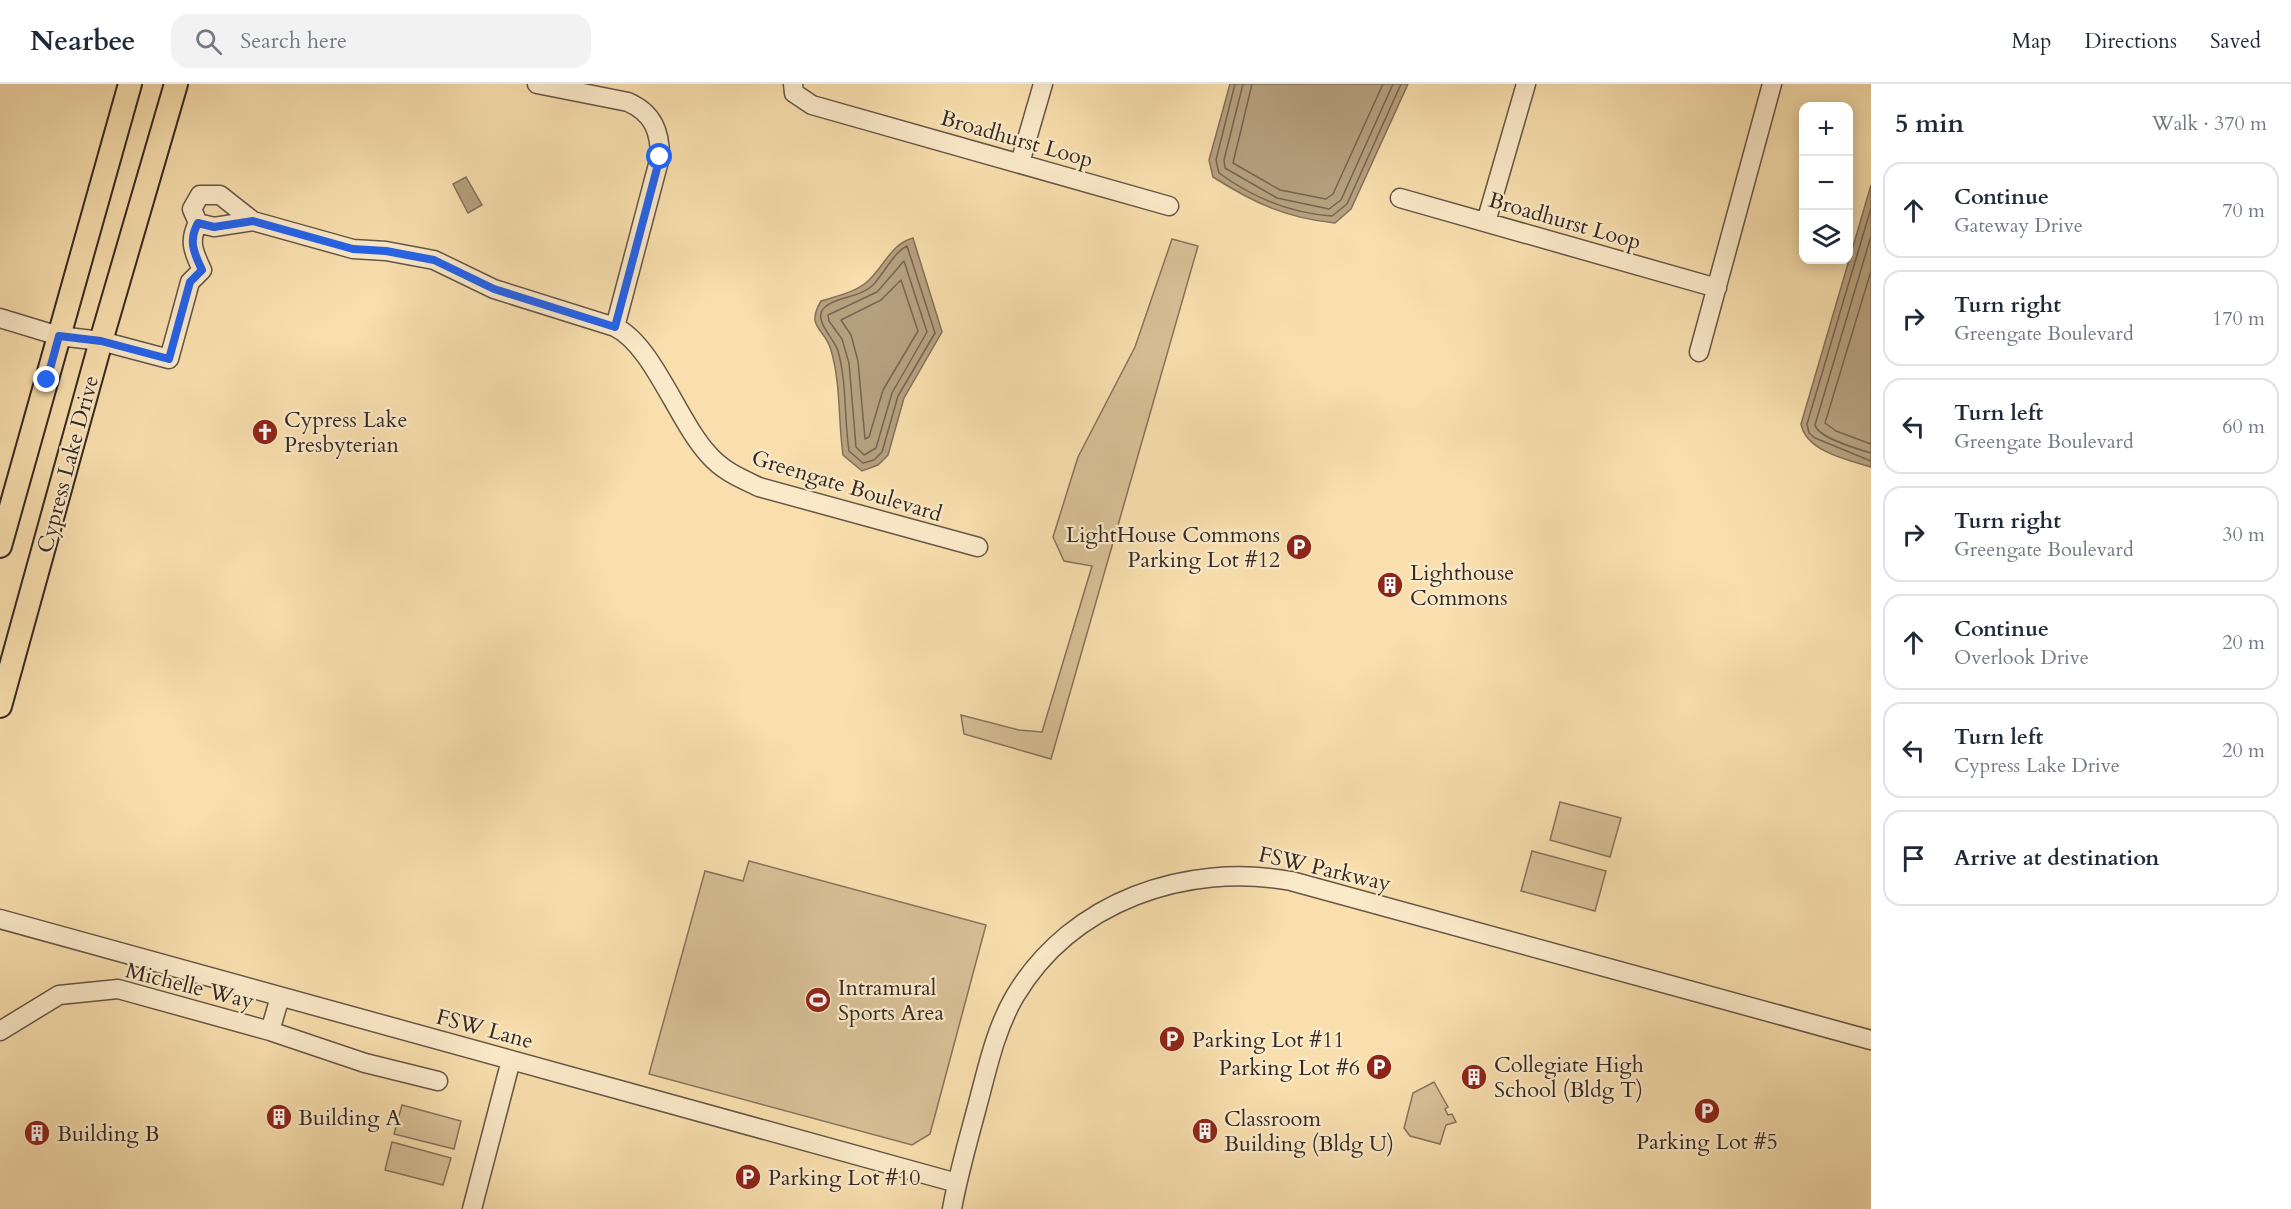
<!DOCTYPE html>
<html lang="en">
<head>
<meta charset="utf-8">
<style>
	:root { --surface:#fff; --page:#f2f2f3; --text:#1f2937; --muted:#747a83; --line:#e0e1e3 }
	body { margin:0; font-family:Cardo,serif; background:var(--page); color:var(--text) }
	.controls { position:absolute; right:18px; top:18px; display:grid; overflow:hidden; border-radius:12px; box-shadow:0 3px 15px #0003 }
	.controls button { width:54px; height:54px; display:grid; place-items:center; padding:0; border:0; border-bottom:2px solid var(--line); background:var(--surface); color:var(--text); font:30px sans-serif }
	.stop { position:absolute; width:18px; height:18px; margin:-14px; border:4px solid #2563eb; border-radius:50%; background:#fff }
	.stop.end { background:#2563eb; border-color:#fff; box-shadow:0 2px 6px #0008 }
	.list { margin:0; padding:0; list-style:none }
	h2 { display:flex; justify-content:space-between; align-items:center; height:78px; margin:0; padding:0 24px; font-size:26px }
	h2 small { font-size:20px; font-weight:400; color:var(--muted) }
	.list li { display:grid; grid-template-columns:39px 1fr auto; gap:18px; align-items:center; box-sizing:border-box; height:96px; margin:0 12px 12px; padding:0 12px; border:2px solid var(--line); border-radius:18px }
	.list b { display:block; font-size:22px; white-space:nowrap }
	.list p { margin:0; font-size:20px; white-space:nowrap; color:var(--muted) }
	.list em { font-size:20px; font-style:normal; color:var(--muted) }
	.icon { flex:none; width:33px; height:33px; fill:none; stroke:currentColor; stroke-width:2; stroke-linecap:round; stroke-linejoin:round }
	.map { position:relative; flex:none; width:1871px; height:1125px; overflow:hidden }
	header { display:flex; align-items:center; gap:36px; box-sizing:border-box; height:84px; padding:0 30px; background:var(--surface); border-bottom:2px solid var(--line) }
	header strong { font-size:28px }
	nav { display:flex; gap:33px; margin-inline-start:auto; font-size:21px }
	.search { width:420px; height:54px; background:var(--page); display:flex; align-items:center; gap:15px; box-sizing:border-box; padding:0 21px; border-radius:18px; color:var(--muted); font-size:22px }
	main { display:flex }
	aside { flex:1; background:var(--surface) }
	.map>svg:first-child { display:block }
	.green { fill:#d8c096; stroke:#86745c; stroke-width:1.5 }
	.water { fill:#b6a17f; stroke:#82715a; stroke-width:1.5 }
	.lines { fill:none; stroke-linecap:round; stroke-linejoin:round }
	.shore { stroke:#766551; stroke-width:1.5 }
	.minor-casing { stroke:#665646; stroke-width:21 }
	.major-casing { stroke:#352923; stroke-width:26 }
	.minor { stroke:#fbeaca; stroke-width:18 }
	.major { stroke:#f9dfae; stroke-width:22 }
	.route { stroke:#2563eb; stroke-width:8 }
	.labels { text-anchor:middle; stroke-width:4.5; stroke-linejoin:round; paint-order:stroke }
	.street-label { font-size:22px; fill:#352923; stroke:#fbeaca }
	.poi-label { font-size:22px; fill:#352923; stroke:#fbeaca; text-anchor:start }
</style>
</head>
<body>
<header>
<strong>Nearbee</strong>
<div class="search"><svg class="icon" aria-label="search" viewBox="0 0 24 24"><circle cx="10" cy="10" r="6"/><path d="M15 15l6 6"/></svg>Search here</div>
<nav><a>Map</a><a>Directions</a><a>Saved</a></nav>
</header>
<main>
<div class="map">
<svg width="1871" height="1125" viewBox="0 0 1871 1125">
	<rect width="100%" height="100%" fill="#f9dfae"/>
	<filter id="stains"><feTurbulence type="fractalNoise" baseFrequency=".00333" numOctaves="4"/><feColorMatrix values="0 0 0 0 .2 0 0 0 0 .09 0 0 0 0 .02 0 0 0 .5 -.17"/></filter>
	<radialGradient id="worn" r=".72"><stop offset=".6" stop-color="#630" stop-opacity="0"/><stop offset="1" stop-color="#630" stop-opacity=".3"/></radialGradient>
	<!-- green -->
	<path class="green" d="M 1172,155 L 1198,162 L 1051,675 L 964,650 L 961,631 L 1019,646 L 1042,648 L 1092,482 L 1064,477 L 1053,453 L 1078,373 L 1135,263 Z
		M 1560,718 L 1621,734 L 1610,773 L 1550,756 Z
		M 1532,767 L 1606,787 L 1595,827 L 1521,807 Z
		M 749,777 L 986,841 L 930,1050 L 912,1061 L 649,990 L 705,787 L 743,797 Z
		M 1434,998 L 1448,1023 L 1445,1025 L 1448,1031 L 1452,1030 L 1456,1038 L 1446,1041 L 1440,1060 L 1410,1052 L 1404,1044 L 1413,1009 Z
		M 402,1021 L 461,1037 L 454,1065 L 394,1050 Z
		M 392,1058 L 451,1074 L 443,1101 L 385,1086 Z"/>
	<!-- water -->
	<path class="water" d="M 1230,0 L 1408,0 L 1351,125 L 1335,139 C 1286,134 1254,119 1213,93 L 1209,76 Z
		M 466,93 L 482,121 L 468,129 L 453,100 Z
		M 1871,101 L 1871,383 C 1847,376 1806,367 1801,340 Z
		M 913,154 L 942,248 L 904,314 L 888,371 L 878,381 L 862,387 L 843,371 C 838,336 841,300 831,266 C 825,244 805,244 821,217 C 837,212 857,208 869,196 C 885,181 891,160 913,154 Z"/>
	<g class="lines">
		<!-- shore -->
		<path class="shore" d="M 1235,0 L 1216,76 L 1219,89 C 1253,114 1289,129 1332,132 L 1347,120 L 1401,0
			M 1243,0 L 1224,76 L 1225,84 L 1277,114 L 1329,125 L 1341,116 L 1393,0
			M 1252,0 L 1233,79 L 1280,106 L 1326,115 L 1333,110 L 1383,0
			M 1871,124 L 1807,340 L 1809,349 L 1815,354 L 1871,377
			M 1871,152 L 1815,341 C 1818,354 1858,365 1871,369
			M 907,162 L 935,249 L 898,312 L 882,368 L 874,376 L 863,379 L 849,367 C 844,334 847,299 838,267 C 835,255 811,235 825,223 C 837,212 861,214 874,200 C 884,189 894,168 907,162 Z
			M 904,177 L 927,248 L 892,309 L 876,364 L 864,371 L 856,363 L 849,279 L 842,255 L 829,237 L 828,231 L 877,208 Z
			M 1871,187 L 1825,339 L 1836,347 L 1871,360
			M 901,196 L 918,247 L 883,306 L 869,353 L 865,355 L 858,277 L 851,251 L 841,236 L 881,216 Z"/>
		<!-- minor casing -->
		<g class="minor-casing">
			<path id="minor" d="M 537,0 L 628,18 C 653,29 660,47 660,73 L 615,243
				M 793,0 L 794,9 L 812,21 L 1169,122
				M 1020,79 L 1043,0
				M 1400,114 L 1717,204
				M 253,137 L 220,111 L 200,111 L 192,125 L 198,139 L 214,143 L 253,137 L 353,165 L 386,167 L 434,176 L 494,205 L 615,243 C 653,261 678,338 709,371 C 723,387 740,394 759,403 L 978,463
				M 1486,138 L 1526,0
				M 0,234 L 59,252 L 101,257 L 169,275 L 190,198 L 202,186 C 194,169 188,157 198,139
				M 1699,268 L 1772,0
				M 0,835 L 957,1099
				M 0,947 L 59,911 L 118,905 L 270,947 L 365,979 L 438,997
				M 270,947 L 280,913
				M 472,1125 L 511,976
				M 952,1125 C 958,1091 968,1057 977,1023 C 987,986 995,946 1015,912 C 1072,817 1186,778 1291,797 L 1871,956"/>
		</g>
		<!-- major casing -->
		<g class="major-casing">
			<path id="major" d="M 0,462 L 130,0
				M 0,622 L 101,257 L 176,0"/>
		</g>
		<!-- minor -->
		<use href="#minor" class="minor"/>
		<!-- major -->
		<use href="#major" class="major"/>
	</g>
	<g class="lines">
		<!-- route -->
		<path class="route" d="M 47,296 L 59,252 L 101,257 L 169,275 L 190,198 L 202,186 C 194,169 188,157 198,139 L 214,143 L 253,137 L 353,165 L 386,167 L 434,176 L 494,205 L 615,243 L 660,73"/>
	</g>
	<!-- icons -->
	<defs>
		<g id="church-disc" transform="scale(1.35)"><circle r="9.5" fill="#8f2418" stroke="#fbeaca"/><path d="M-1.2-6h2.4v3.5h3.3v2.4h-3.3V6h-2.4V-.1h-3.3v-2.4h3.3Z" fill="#fff"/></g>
		<g id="parking-disc" transform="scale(1.35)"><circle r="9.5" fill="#8f2418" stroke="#fbeaca"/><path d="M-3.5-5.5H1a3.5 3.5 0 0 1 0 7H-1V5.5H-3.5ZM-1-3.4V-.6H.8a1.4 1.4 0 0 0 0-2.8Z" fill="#fff"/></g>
		<g id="building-disc" transform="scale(1.35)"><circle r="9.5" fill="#8f2418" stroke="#fbeaca"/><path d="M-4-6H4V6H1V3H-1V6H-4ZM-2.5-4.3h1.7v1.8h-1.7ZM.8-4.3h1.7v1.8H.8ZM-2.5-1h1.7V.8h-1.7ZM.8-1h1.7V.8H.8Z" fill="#fff"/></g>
		<g id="stadium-disc" transform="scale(1.35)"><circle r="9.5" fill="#8f2418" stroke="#fbeaca"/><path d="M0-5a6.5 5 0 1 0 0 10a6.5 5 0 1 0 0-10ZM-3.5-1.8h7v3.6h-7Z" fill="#fff"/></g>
	</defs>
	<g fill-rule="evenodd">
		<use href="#church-disc" x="265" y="348"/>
		<use href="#parking-disc" x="1299" y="463"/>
		<use href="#building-disc" x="1390" y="501"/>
		<use href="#stadium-disc" x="818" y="916"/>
		<use href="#parking-disc" x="1172" y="955"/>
		<use href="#parking-disc" x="1379" y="983"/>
		<use href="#building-disc" x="1474" y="993"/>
		<use href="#parking-disc" x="1707" y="1027"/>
		<use href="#building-disc" x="279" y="1033"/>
		<use href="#building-disc" x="1205" y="1047"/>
		<use href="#building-disc" x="37" y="1049"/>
		<use href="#parking-disc" x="748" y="1093"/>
	</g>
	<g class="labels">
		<!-- street labels -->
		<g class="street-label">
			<text transform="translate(1017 54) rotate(16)" y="8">Broadhurst Loop</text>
			<text transform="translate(1565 136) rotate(16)" y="8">Broadhurst Loop</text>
			<text transform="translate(67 380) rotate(-75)" y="8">Cypress Lake Drive</text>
			<text transform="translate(847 401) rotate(17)" y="8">Greengate Boulevard</text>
			<text transform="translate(1325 784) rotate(13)" y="8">FSW Parkway</text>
			<text transform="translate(190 901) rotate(14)" y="8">Michelle Way</text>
			<text transform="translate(485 944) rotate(15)" y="8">FSW Lane</text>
		</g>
		<!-- poi labels -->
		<g class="poi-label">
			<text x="284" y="343">Cypress Lake<tspan x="284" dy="25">Presbyterian</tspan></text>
			<text x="1280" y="458" text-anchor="end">LightHouse Commons<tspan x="1280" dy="25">Parking Lot #12</tspan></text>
			<text x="1410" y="496">Lighthouse<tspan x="1410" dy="25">Commons</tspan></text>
			<text x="838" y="911">Intramural<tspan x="838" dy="25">Sports Area</tspan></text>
			<text x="1192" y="963">Parking Lot #11</text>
			<text x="1494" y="988">Collegiate High<tspan x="1494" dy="25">School (Bldg T)</tspan></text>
			<text x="1360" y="991" text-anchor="end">Parking Lot #6</text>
			<text x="298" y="1041">Building A</text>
			<text x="1224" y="1042">Classroom<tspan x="1224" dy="25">Building (Bldg U)</tspan></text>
			<text x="57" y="1057">Building B</text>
			<text x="1707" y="1065" text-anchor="middle">Parking Lot #5</text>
			<text x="768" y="1101">Parking Lot #10</text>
		</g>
	</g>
	<rect width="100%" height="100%" filter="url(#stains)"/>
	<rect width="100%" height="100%" fill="url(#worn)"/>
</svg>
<div class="controls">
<button>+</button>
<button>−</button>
<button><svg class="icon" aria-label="layers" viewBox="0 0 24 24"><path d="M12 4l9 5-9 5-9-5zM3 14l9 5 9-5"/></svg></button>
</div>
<div class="stop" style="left:660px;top:73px"></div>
<div class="stop end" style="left:47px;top:296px"></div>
</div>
<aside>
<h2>5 min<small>Walk · 370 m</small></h2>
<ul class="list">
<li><svg class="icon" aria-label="ahead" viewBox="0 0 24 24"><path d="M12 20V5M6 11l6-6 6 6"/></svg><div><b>Continue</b><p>Gateway Drive</p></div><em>70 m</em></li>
<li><svg class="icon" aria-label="right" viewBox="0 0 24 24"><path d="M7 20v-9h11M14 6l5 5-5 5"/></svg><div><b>Turn right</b><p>Greengate Boulevard</p></div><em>170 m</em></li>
<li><svg class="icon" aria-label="left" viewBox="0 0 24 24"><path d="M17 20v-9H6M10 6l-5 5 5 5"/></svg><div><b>Turn left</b><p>Greengate Boulevard</p></div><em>60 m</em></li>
<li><svg class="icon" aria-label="right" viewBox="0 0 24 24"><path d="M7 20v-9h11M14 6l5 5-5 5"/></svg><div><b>Turn right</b><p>Greengate Boulevard</p></div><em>30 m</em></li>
<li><svg class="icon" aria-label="ahead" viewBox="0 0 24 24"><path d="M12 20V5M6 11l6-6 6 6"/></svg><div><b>Continue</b><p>Overlook Drive</p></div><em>20 m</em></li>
<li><svg class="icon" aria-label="left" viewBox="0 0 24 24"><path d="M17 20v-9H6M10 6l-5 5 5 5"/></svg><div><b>Turn left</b><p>Cypress Lake Drive</p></div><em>20 m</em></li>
<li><svg class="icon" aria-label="arrive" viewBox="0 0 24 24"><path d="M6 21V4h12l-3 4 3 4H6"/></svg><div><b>Arrive at destination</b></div></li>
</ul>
</aside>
</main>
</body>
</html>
